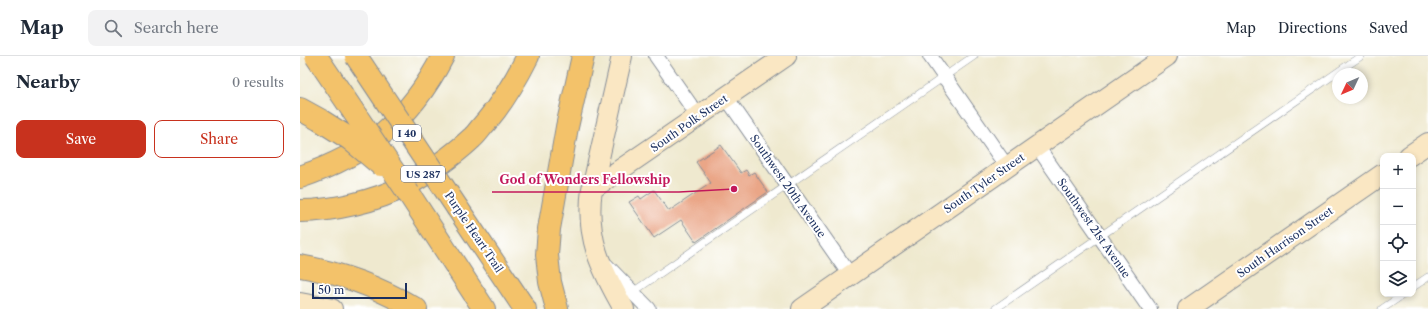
<!DOCTYPE html>
<html lang="en">
<head>
<meta charset="utf-8">
<style>
	:root { --surface:#fff; --page:#f2f2f3; --text:#1f2937; --muted:#747a83; --line:#e0e1e3; --accent:#c8321e }
	body { margin:0; font-family:"Libre Caslon Text",serif; background:var(--page); color:var(--text) }
	.controls { position:absolute; right:12px; bottom:12px; display:grid; overflow:hidden; border-radius:8px; box-shadow:0 2px 6px #0003 }
	.controls button { width:36px; height:36px; display:grid; place-items:center; padding:0; border:0; border-bottom:1px solid var(--line); background:var(--surface); color:var(--text); font:20px sans-serif }
	.compass { position:absolute; left:1032px; top:12px; width:36px; height:36px; border-radius:50%; background:var(--surface); box-shadow:0 2px 6px #0003; rotate:226deg }
	.scale { position:absolute; left:12px; bottom:10px; width:95px; box-sizing:border-box; padding-left:4px; border:2px solid #1b2f5e; border-top:0; font-size:11px; line-height:14px; white-space:nowrap; color:#1b2f5e; -webkit-text-stroke:3px #fff; paint-order:stroke }
	.list { margin:0; padding:0; list-style:none }
	h2 { display:flex; justify-content:space-between; align-items:center; height:52px; margin:0; padding:0 16px; font-size:17px }
	h2 small { font-size:13px; font-weight:400; color:var(--muted) }
	.actions { display:flex; gap:8px; padding:12px 16px }
	.actions a { flex:1; padding:9px 0; border:1px solid var(--accent); border-radius:8px; text-align:center; font-size:14px; color:var(--accent) }
	.actions .main { background:var(--accent); color:#fff }
	.icon { flex:none; width:22px; height:22px; fill:none; stroke:currentColor; stroke-width:2; stroke-linecap:round; stroke-linejoin:round }
	.map { position:relative; flex:none; width:1128px; height:253px; overflow:hidden }
	header { display:flex; align-items:center; gap:24px; box-sizing:border-box; height:56px; padding:0 20px; background:var(--surface); border-bottom:1px solid var(--line) }
	header strong { font-size:19px }
	nav { display:flex; gap:22px; margin-inline-start:auto; font-size:14px }
	.search { width:280px; height:36px; background:var(--page); display:flex; align-items:center; gap:10px; box-sizing:border-box; padding:0 14px; border-radius:8px; color:var(--muted); font-size:15px }
	main { display:flex }
	aside { flex:1; background:var(--surface) }
	.map>svg:first-child { display:block }
	.building { fill:#eaa687 }
	.lines { fill:none; stroke-linecap:round; stroke-linejoin:round }
	.lane-casing { stroke:#858c96; stroke-width:8 }
	.street-casing { stroke:#858c96; stroke-width:16 }
	.secondary-casing { stroke:#858c96; stroke-width:22 }
	.highway-casing { stroke:#858c96; stroke-width:24 }
	.lane { stroke:#fff; stroke-width:7 }
	.street { stroke:#fff; stroke-width:14 }
	.secondary { stroke:#fae7c3; stroke-width:20 }
	.highway { stroke:#f3c26a; stroke-width:22 }
	.highway-bridge-casing { stroke:#858c96; stroke-width:24; stroke-linecap:butt }
	.highway-bridge { stroke:#f3c26a; stroke-width:22 }
	.labels { text-anchor:middle; stroke-width:4; stroke-linejoin:round; paint-order:stroke }
	.shield { fill:#fff; stroke:#5f6d8e; stroke-width:1 }
	.shield-label { font-size:10px; font-weight:bold; fill:#1b2f5e }
	.street-label { font-size:11px; fill:#1b2f5e; stroke:#fff }
	.leader { fill:none; stroke:#c2185b; stroke-width:1.5 }
	.callout-dot { fill:#c2185b; stroke:#fff; stroke-width:1.5 }
	.callout-label { font-size:12px; text-anchor:middle; font-weight:bold; fill:#c2185b; stroke:#fff; stroke-width:4; stroke-linejoin:round; paint-order:stroke }
</style>
</head>
<body>
<header>
<strong>Map</strong>
<div class="search"><svg class="icon" aria-label="search" viewBox="0 0 24 24"><circle cx="10" cy="10" r="6"/><path d="M15 15l6 6"/></svg>Search here</div>
<nav><a>Map</a><a>Directions</a><a>Saved</a></nav>
</header>
<main>
<aside>
<h2>Nearby<small>0 results</small></h2>
<ul class="list">
</ul>
<div class="actions"><a class="main">Save</a><a>Share</a></div>
</aside>
<div class="map">
<svg width="1128" height="253" viewBox="0 0 1128 253">
	<rect width="100%" height="100%" fill="#fff"/>
	<filter id="ink" filterUnits="userSpaceOnUse"><feTurbulence type="fractalNoise" baseFrequency=".025" numOctaves="2"/><feDisplacementMap in="SourceGraphic" scale="8" xChannelSelector="R" yChannelSelector="G"/><feConvolveMatrix kernelMatrix="1 2 1 2 8 2 1 2 1" color-interpolation-filters="sRGB"/></filter>
	<filter id="wash" filterUnits="userSpaceOnUse"><feTurbulence type="fractalNoise" baseFrequency=".012" numOctaves="4" result="noise"/><feDisplacementMap in="SourceGraphic" scale="16" xChannelSelector="R" yChannelSelector="G"/><feGaussianBlur stdDeviation="0.9" result="paint"/><feColorMatrix in="noise" values="0 0 0 0 0 0 0 0 0 0 0 0 0 0 0 0 0 1.4 0 .05"/><feComposite in="paint" operator="in"/></filter>
	<g filter="url(#wash)">
		<rect width="100%" height="100%" fill="#efe9cf"/>
		<g id="blocks">
			<!-- building -->
			<path class="building" d="M 421,89 L 441,117 L 446,114 L 449,119 L 454,116 L 468,136 L 396,186 L 381,164 L 354,182 L 329,146 L 339,140 L 341,143 L 354,134 L 369,155 L 411,127 L 396,106 Z"/>
		</g>
	</g>
	<g filter="url(#ink)">
		<use href="#blocks" fill-opacity="0" stroke="#858c96" stroke-width="1"/>
		<g class="lines">
			<!-- lane casing -->
			<g class="lane-casing">
				<path id="lane" d="M 1113,231 L 1128,221
					M 333,236 L 674,0
					M 695,253 L 1061,0
					M 1082,253 L 1104,238"/>
			</g>
			<!-- street casing -->
			<g class="street-casing">
				<path id="street" d="M 356,0 L 398,60
					M 630,0 L 707,111
					M 426,41 L 550,219
					M 737,90 L 850,253
					M 306,209 L 349,253"/>
			</g>
			<!-- secondary casing -->
			<g class="secondary-casing">
				<path id="secondary" d="M 322,0 L 292,133 C 285,181 301,213 324,253
					M 1109,100 L 1128,87
					M 292,133 L 486,0
					M 0,247 L 32,253
					M 502,253 L 867,0
					M 888,253 L 1083,118"/>
			</g>
			<!-- highway casing -->
			<g class="highway-casing">
				<path id="highway" d="M 0,53 L 20,64
					M 0,121 C 68,98 110,64 143,0
					M 109,138 L 184,253
					M 158,153 L 225,253
					M 0,155 C 33,155 76,145 105,130 C 127,118 154,99 172,82 C 177,78 181,71 186,66 C 203,46 216,24 228,0
					M 0,210 C 41,217 80,232 116,253
					M 257,253 L 250,226 L 247,199 L 249,173 L 267,71 L 283,0"/>
			</g>
			<!-- lane -->
			<use href="#lane" class="lane"/>
			<!-- street -->
			<use href="#street" class="street"/>
			<!-- secondary -->
			<use href="#secondary" class="secondary"/>
			<!-- highway -->
			<use href="#highway" class="highway"/>
			<!-- highway-bridge casing -->
			<g class="highway-bridge-casing">
				<path id="highway-bridge" d="M 16,0 L 109,138
					M 56,0 L 158,153
					M 20,64 L 50,83 L 81,109"/>
			</g>
			<!-- highway-bridge -->
			<use href="#highway-bridge" class="highway-bridge"/>
		</g>
	</g>
	<g class="labels">
		<!-- shield labels -->
		<g class="shield">
			<rect x="93" y="69" width="28" height="16" rx="3"/>
			<rect x="101" y="110" width="44" height="16" rx="3"/>
		</g>
		<g class="shield-label">
			<text x="107" y="81">I 40</text>
			<text x="123" y="122">US 287</text>
		</g>
		<!-- street labels -->
		<g class="street-label">
			<text transform="translate(389 67) rotate(-35)" y="4">South Polk Street</text>
			<text transform="translate(684 127) rotate(-35)" y="4">South Tyler Street</text>
			<text transform="translate(488 130) rotate(55)" y="4">Southwest 20th Avenue</text>
			<text transform="translate(794 172) rotate(55)" y="4">Southwest 21st Avenue</text>
			<text transform="translate(174 176) rotate(56)" y="4">Purple Heart Trail</text>
			<text transform="translate(985 186) rotate(-35)" y="4">South Harrison Street</text>
		</g>
	</g>
	<!-- callouts -->
	<path class="leader" d="M434 133L379 136H192"/>
	<circle class="callout-dot" cx="434" cy="133" r="4"/>
	<g class="callout-label">
		<text x="285" y="128">God of Wonders Fellowship</text>
	</g>
</svg>
<div class="controls">
<button>+</button>
<button>−</button>
<button><svg class="icon" aria-label="locate" viewBox="0 0 24 24"><circle cx="12" cy="12" r="6"/><path d="M12 2v4M12 18v4M2 12h4M18 12h4"/></svg></button>
<button><svg class="icon" aria-label="layers" viewBox="0 0 24 24"><path d="M12 4l9 5-9 5-9-5zM3 14l9 5 9-5"/></svg></button>
</div>
<svg class="compass" viewBox="-18 -18 36 36"><path d="M0-13l5 13h-10z" fill="#e53935"/><path d="M0 13l5-13h-10z" fill="#747a83"/></svg>
<div class="scale">50 m</div>
</div>
</main>
</body>
</html>
